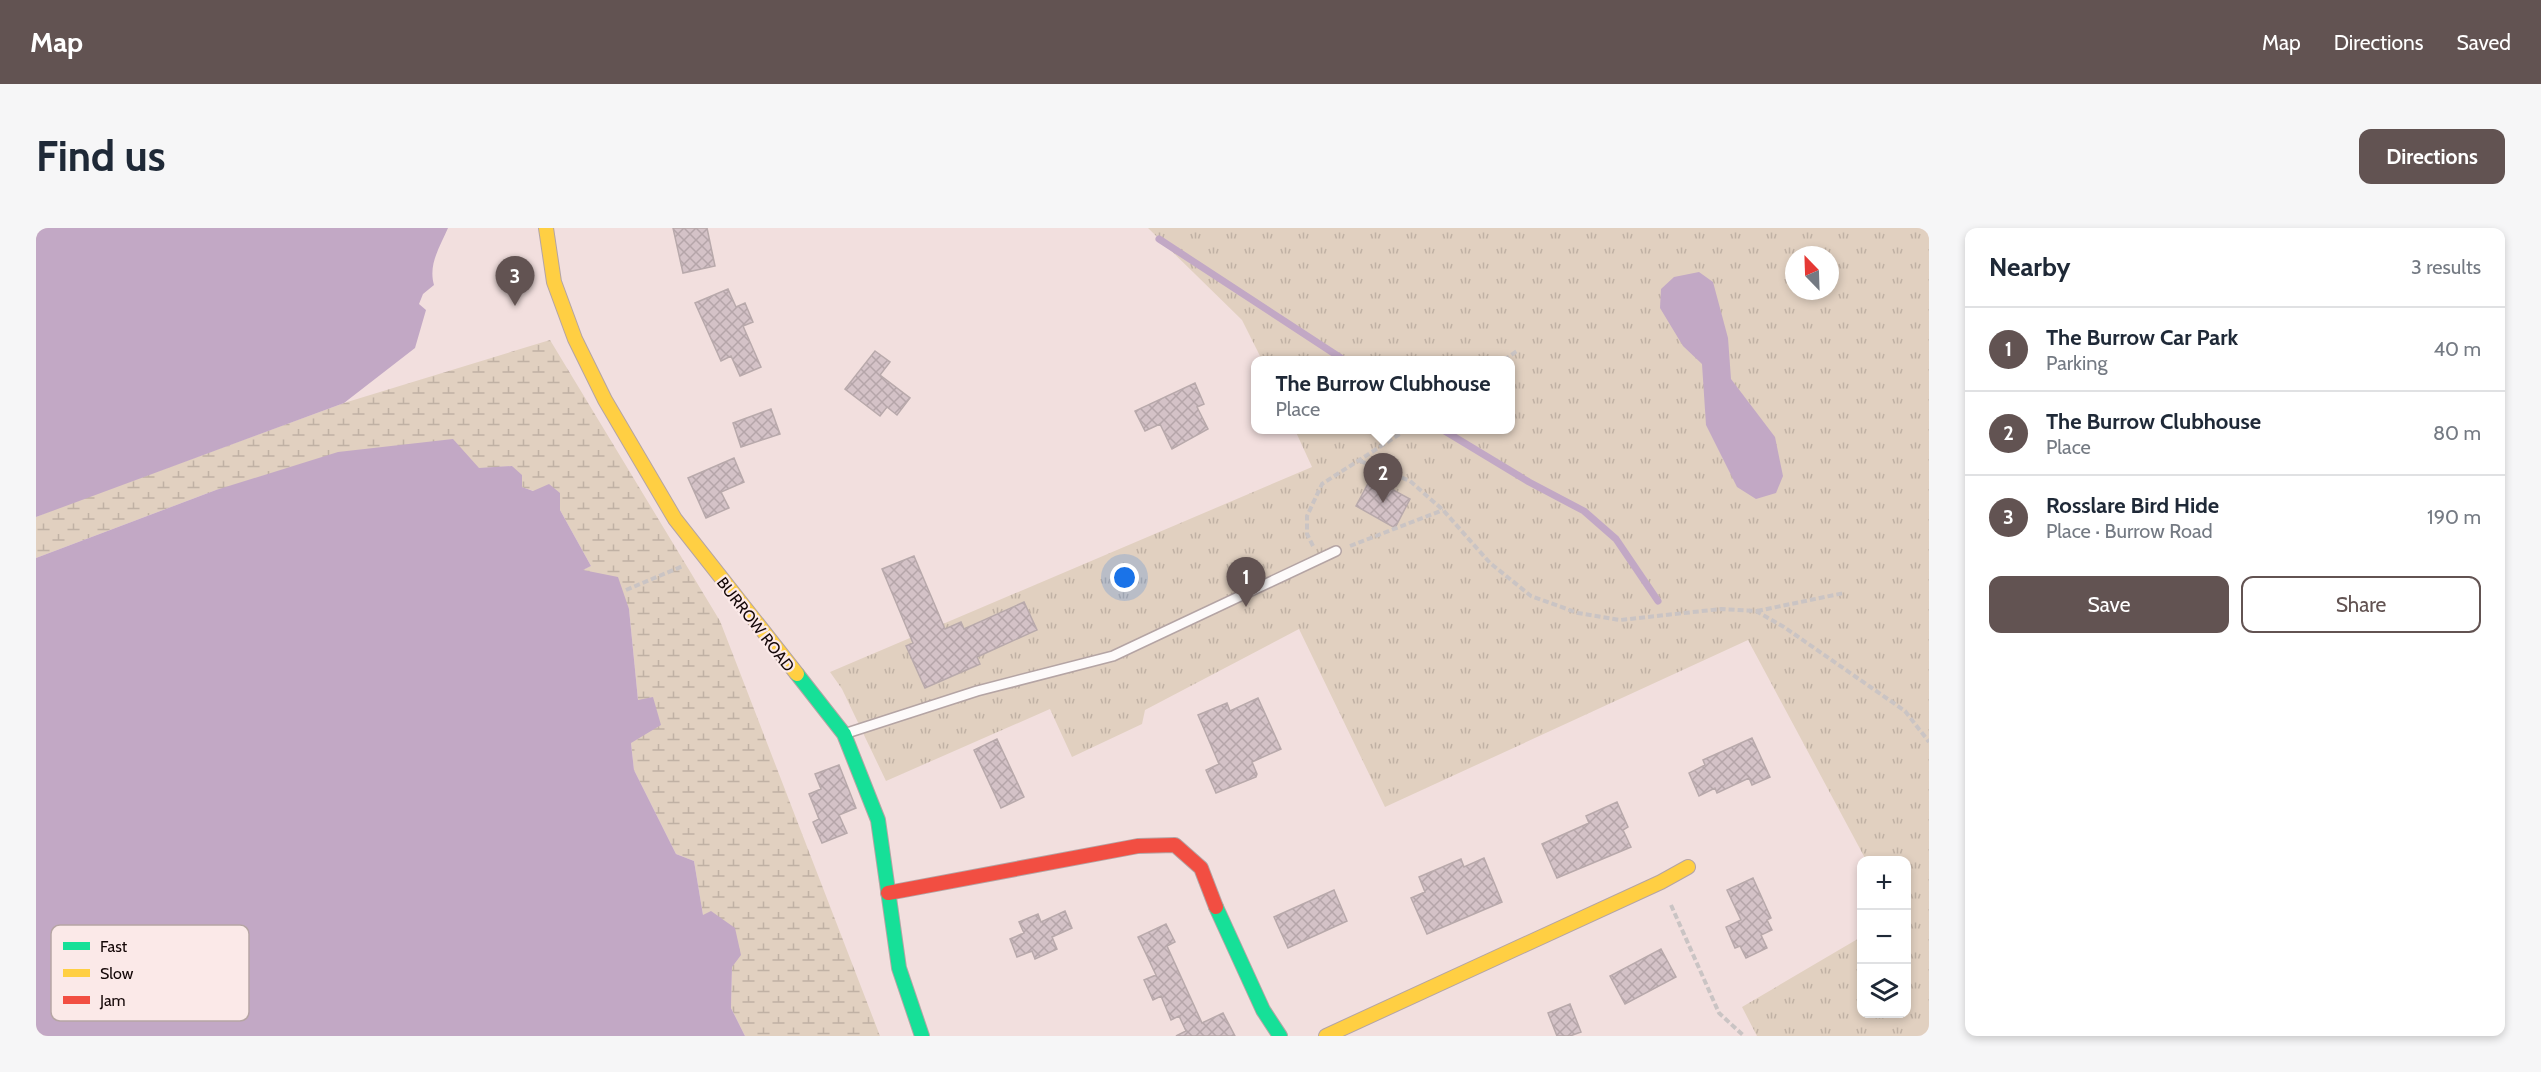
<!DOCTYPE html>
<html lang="en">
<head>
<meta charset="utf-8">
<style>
	:root { --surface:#fff; --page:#f6f6f7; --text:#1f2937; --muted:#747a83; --line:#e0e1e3; --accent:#625352 }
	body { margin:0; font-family:Cabin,sans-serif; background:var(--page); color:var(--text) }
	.controls { position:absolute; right:18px; bottom:18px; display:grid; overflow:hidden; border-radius:12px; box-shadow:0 3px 9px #0003 }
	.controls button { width:54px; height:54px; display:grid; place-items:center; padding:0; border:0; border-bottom:2px solid var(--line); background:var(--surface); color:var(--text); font:30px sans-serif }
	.compass { position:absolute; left:1749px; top:18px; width:54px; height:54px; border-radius:50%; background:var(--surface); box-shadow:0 3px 9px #0003; rotate:337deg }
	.you { position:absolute; left:1089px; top:350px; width:21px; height:21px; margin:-15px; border:4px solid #fff; border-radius:50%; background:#1a73e8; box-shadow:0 0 0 9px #1a73e833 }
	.badge { display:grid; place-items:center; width:39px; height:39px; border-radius:50%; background:var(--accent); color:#fff; font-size:20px; font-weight:700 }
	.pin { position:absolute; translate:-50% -50px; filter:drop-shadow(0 2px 3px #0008) }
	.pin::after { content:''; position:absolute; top:32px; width:21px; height:18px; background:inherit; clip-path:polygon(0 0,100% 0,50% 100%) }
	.popup { position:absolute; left:1215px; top:128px; width:264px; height:78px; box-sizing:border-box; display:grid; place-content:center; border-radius:12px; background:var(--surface); filter:drop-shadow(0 2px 4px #0005); font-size:20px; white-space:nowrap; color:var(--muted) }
	.popup b { font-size:22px; color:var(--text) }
	.popup::after { content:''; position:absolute; left:50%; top:100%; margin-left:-12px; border:12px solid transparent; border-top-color:var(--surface) }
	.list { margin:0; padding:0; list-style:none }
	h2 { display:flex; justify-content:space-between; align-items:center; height:78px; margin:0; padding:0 24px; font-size:26px }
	h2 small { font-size:20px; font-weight:400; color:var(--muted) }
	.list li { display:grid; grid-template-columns:39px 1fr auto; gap:18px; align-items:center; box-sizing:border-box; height:84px; padding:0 24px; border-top:2px solid var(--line) }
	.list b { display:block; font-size:22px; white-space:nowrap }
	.list p { margin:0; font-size:20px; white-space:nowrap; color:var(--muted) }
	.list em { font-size:20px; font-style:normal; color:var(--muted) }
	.actions { display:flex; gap:12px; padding:18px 24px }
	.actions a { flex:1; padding:14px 0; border:2px solid var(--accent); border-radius:12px; text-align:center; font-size:21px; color:var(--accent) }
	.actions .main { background:var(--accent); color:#fff }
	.icon { flex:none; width:33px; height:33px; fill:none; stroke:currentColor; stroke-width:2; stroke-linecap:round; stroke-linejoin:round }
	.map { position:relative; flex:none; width:1893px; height:808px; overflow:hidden; border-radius:12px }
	header { display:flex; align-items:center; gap:36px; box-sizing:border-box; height:84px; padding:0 30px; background:var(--accent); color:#fff }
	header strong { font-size:28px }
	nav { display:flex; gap:33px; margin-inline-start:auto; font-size:21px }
	.intro { display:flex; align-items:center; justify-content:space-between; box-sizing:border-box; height:144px; padding:0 36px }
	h1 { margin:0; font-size:42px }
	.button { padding:15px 27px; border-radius:12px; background:var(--accent); color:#fff; font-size:21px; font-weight:700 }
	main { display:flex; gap:36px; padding:0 36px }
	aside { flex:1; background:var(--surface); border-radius:12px; box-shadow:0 3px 9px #0003 }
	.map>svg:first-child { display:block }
	.grass { fill:url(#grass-tufts); fill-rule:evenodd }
	.wetland { fill:url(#wetland-marsh) }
	.water { fill:#c2a8c5 }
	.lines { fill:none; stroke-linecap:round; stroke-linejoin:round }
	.stream { stroke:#c2a8c5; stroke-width:7 }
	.building { fill:url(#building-cross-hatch); stroke:#b8a9ab; stroke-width:1.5 }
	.lane-casing { stroke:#b4a4a4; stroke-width:12 }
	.fast-casing { stroke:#b4a4a4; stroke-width:16 }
	.slow-casing { stroke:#b4a4a4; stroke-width:16 }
	.jam-casing { stroke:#b4a4a4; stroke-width:16 }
	.path { stroke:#cac4c4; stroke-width:4; stroke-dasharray:6 3; stroke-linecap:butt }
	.lane { stroke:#fdfafa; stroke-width:9 }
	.fast { stroke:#16e098; stroke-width:14 }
	.slow { stroke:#ffcf43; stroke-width:14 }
	.jam { stroke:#f24e42; stroke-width:14 }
	.labels { text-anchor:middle; stroke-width:4.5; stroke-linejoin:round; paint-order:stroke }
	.street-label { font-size:16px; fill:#140707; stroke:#fbe9e8 }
	.key { fill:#fbe9e8; stroke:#b6a5a4; stroke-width:1.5 }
	.key-label { font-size:16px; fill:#140707 }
</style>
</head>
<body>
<header>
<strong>Map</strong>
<nav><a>Map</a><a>Directions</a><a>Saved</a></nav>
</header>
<div class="intro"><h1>Find us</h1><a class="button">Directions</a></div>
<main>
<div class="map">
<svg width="1893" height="808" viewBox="0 0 1893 808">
	<defs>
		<pattern id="grass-tufts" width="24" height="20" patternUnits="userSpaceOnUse" patternTransform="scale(1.5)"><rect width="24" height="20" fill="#e1d0c0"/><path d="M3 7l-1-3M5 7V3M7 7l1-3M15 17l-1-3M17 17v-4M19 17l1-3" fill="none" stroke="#c0b1a4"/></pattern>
		<pattern id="wetland-marsh" width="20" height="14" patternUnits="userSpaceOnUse" patternTransform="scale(1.5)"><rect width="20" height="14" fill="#e1d0c0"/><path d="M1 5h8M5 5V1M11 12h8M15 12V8" fill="none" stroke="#c0b1a4"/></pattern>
		<pattern id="building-cross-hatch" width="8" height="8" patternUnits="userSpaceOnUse" patternTransform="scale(1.5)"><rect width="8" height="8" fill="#d4c2c7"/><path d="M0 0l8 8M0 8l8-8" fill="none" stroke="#b5a5a9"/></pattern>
	</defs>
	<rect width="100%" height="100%" fill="#f2dfde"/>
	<!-- grass -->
	<path class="grass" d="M 1112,0 L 1893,0 L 1893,808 L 1721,808 L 1706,779 L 1825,709 L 1826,786 L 1870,786 L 1870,632 L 1830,632 L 1712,412 L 1349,579 L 1263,401 L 1109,482 L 1106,496 L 1036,529 L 1014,481 L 850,553 L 806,461 L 794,444 L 1276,239 L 1259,202 L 1474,202 L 1474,132 L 1226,132 L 1206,92 ZM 1758,27 L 1794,27 L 1794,63 L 1758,63 Z"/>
	<!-- wetland -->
	<path class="wetland" d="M 514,112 L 684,393 L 844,808 L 709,808 L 695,780 L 696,739 L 667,687 L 658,633 L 640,626 L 598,542 L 595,515 L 602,472 L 593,381 L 546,342 L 555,338 L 524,282 L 524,265 L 498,263 L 485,259 L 476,238 L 180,262 L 0,330 L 0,289 L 22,280 L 308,175 Z"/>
	<!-- water -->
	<path class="water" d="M 0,0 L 412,0 C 404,19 392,36 398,57 L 387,66 L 383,76 L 390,82 L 379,120 L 308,175 L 0,289 Z
		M 1663,44 L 1677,54 L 1692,110 L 1695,151 L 1739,209 L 1747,248 L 1740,265 L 1720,271 L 1701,259 L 1670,197 L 1666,136 L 1647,118 L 1624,80 L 1625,61 L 1638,49 Z
		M 417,211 L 443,240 L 476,238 L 486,247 L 486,259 L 497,263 L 513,256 L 524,265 L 524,282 L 555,338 L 547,342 L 582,349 L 593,381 L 602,472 L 617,469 L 625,497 L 595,515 L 598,542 L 640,626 L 658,633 L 667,687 L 675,683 L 699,700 L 705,727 L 696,739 L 695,780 L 709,808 L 0,808 L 0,330 L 180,262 L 302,224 Z"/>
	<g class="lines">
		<!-- stream -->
		<path class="stream" d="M 1123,11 L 1308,132
			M 1407,202 L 1493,254 L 1548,283 L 1580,311 L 1622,373"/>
	</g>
	<!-- building -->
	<path class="building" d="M 637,0 L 671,0 L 679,38 L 647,45 Z
		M 692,61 L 700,79 L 709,75 L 717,94 L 707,98 L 725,139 L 704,148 L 695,128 L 685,133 L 659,75 Z
		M 839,123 L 854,134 L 844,147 L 874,170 L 861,187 L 851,179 L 844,188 L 809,161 Z
		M 1159,155 L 1168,176 L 1161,179 L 1172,201 L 1136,221 L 1124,196 L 1109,203 L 1099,183 Z
		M 735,181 L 744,206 L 705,219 L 697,195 Z
		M 698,230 L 708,254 L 685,264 L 693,280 L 670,290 L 652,250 Z
		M 1335,250 L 1374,271 L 1359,300 L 1320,278 Z
		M 878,328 L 909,401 L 925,394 L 928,401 L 988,374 L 1001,402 L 941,429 L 944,436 L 889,460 L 870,418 L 877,415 L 846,341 Z
		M 1222,470 L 1245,521 L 1216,534 L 1221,546 L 1220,549 L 1180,565 L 1170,542 L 1183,536 L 1162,487 L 1191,475 L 1194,483 Z
		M 1716,510 L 1734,549 L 1716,557 L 1713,550 L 1681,565 L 1679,560 L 1663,568 L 1653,545 L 1669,537 L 1667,532 Z
		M 961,511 L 988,569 L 965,580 L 938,522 Z
		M 803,537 L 820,580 L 803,587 L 811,605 L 786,615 L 777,594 L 783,591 L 773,566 L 785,561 L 779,546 Z
		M 1581,574 L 1592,599 L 1587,602 L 1595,619 L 1521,650 L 1506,616 L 1553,595 L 1550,588 Z
		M 1448,630 L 1466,674 L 1391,706 L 1375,670 L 1389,664 L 1383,649 L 1425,631 L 1428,639 Z
		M 1717,650 L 1735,690 L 1731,692 L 1736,702 L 1725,707 L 1731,720 L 1710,730 L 1704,718 L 1699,720 L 1690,699 L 1705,692 L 1691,662 Z
		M 1298,662 L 1311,693 L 1252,720 L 1238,689 Z
		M 1029,683 L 1036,700 L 1016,709 L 1021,721 L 999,731 L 996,723 L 981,729 L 974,711 L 988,705 L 983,694 L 1002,686 L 1005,694 Z
		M 1130,696 L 1139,714 L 1131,718 L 1166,795 L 1187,785 L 1199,808 L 1140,808 L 1150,803 L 1143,788 L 1135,792 L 1125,768 L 1117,772 L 1108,752 L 1120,747 L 1102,709 Z
		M 1625,721 L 1640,749 L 1589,776 L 1574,748 Z
		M 1534,776 L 1545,804 L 1534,808 L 1521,808 L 1512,785 Z"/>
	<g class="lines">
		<!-- lane casing -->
		<g class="lane-casing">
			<path id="lane" d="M 811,505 L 941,463 L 1077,428 L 1300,323"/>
		</g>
		<!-- fast casing -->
		<g class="fast-casing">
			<path id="fast" d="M 761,446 L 808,506 L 842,592 L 863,740 L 886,808
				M 1180,679 L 1227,782 L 1244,808"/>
		</g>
		<!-- slow casing -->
		<g class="slow-casing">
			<path id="slow" d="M 510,0 L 518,54 L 539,111 L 569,172 L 639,291 L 761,446
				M 1290,808 L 1625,654 L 1652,639"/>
		</g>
		<!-- jam casing -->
		<g class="jam-casing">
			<path id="jam" d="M 852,665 L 1102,618 L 1139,617 L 1165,640 L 1180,679"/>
		</g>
		<!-- path -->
		<path class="path" d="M 1468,132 L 1481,123
			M 1324,233 L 1374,253 L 1407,282 L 1454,335 L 1495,368 L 1542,385 L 1584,392 L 1685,381 L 1720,383 L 1748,399 L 1869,483 L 1893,514
			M 1277,318 L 1271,306 L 1271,288 L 1286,256 L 1370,202
			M 1314,318 L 1407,282
			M 590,362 L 647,338
			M 1721,383 L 1808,365
			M 1635,677 L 1683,785 L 1708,808"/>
		<!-- lane -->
		<use href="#lane" class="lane"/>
		<!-- fast -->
		<use href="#fast" class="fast"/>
		<!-- slow -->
		<use href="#slow" class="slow"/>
		<!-- jam -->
		<use href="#jam" class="jam"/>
	</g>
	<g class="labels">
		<!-- street labels -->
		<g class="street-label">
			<text transform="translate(720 396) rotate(52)" y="6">BURROW ROAD</text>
		</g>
	</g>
	<!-- legend -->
	<rect x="15" y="697" width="198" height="96" rx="9" class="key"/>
	<rect x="27" y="714" width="27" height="8" fill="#16e098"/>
	<rect x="27" y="741" width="27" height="8" fill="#ffcf43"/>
	<rect x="27" y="768" width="27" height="8" fill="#f24e42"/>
	<g class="key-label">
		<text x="64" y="724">Fast</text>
		<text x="64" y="751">Slow</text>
		<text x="64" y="778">Jam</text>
	</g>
</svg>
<div class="controls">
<button>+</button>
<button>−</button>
<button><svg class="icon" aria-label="layers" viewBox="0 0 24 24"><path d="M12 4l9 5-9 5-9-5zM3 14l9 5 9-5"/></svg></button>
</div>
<svg class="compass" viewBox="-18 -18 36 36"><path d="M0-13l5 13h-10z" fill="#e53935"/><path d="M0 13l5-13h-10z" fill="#747a83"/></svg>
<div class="you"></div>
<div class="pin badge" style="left:1210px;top:379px">1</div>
<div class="pin badge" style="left:1347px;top:275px">2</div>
<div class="popup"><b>The Burrow Clubhouse</b>Place</div>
<div class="pin badge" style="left:479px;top:78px">3</div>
</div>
<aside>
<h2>Nearby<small>3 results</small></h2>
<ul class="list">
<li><span class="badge">1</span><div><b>The Burrow Car Park</b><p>Parking</p></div><em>40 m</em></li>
<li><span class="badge">2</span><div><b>The Burrow Clubhouse</b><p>Place</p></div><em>80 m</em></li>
<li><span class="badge">3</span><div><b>Rosslare Bird Hide</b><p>Place · Burrow Road</p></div><em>190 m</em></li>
</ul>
<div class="actions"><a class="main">Save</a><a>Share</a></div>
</aside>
</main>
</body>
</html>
